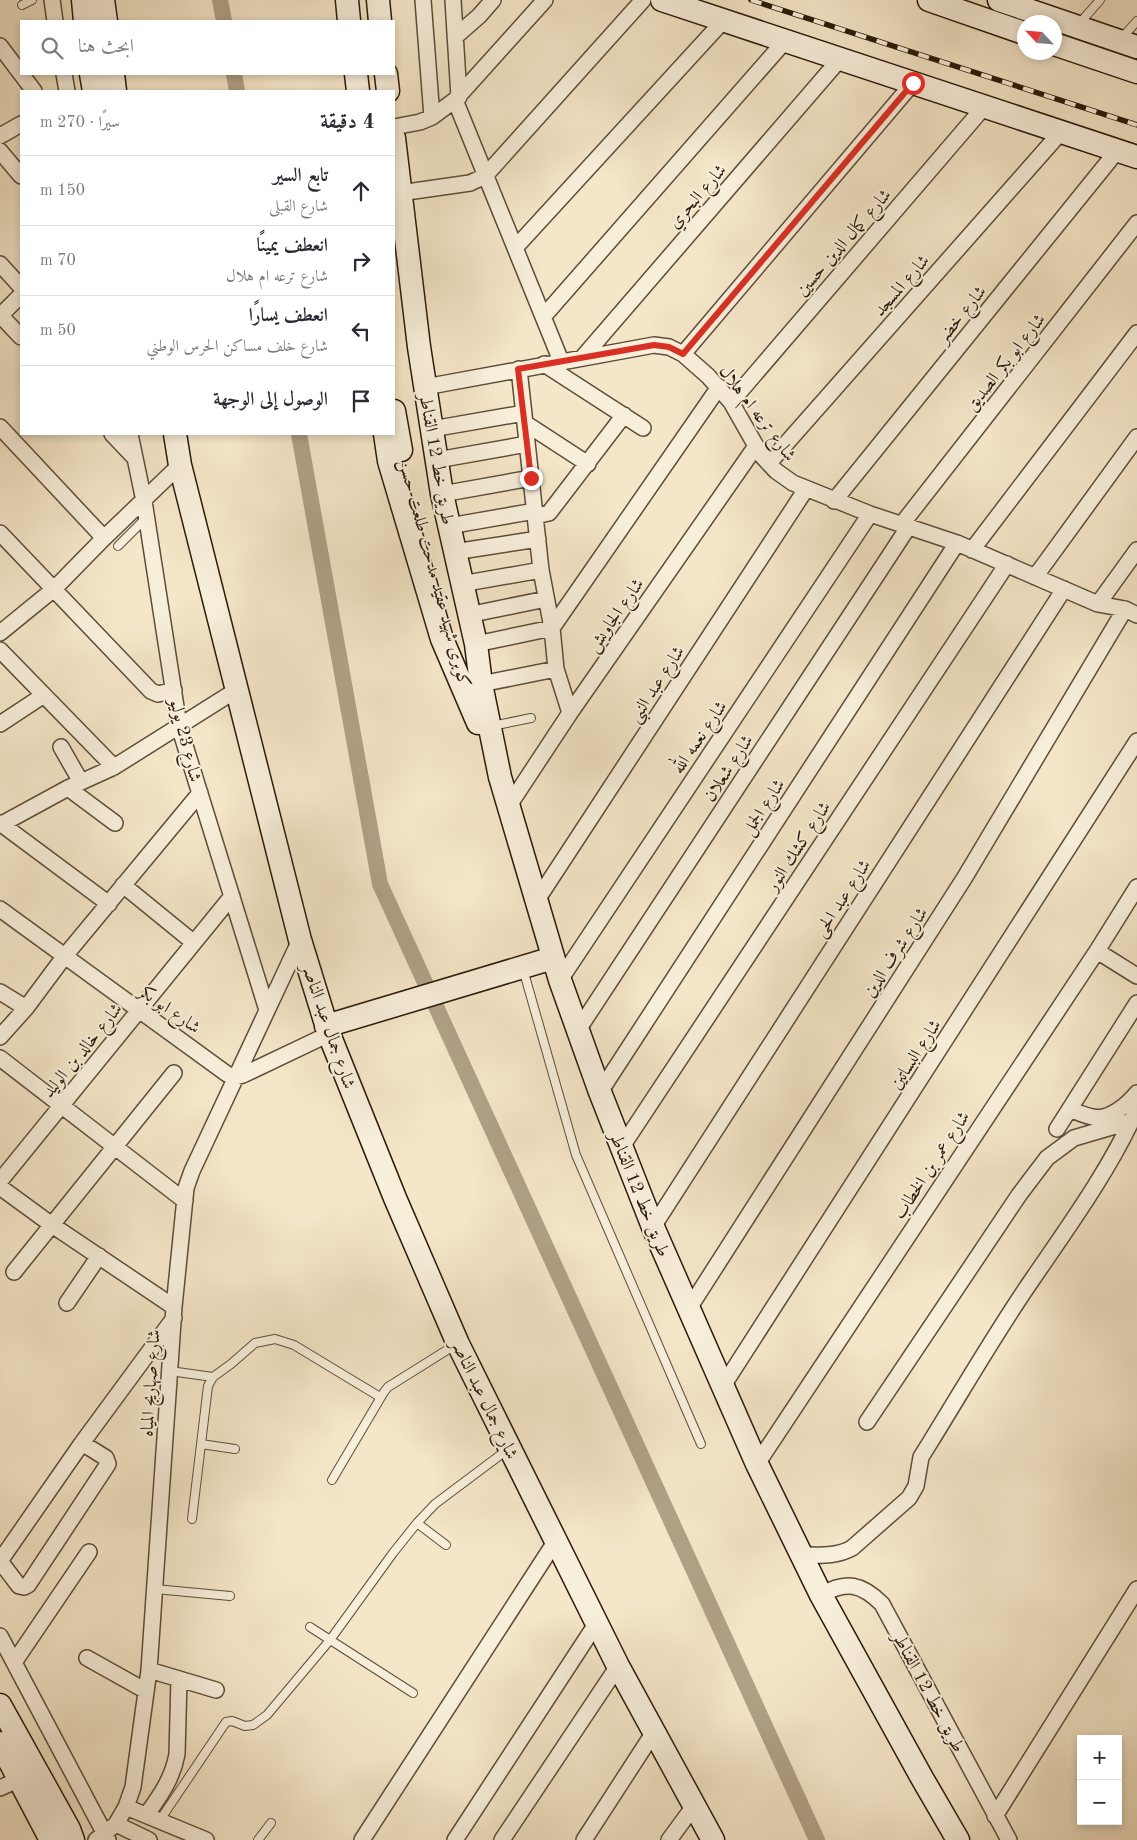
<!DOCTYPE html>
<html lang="ar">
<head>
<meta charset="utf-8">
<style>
	:root { --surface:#fff; --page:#f2f2f3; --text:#2b2b33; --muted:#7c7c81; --line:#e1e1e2 }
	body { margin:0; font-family:"Old Standard TT",Amiri,serif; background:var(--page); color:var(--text); direction:rtl }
	.controls { position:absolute; right:15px; bottom:15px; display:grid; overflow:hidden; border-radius:0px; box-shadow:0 2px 8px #0003 }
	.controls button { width:45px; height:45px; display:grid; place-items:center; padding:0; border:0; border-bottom:1px solid var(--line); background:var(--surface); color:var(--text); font:25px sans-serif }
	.compass { position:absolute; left:1017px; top:15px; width:45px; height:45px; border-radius:50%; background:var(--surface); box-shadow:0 2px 8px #0003; rotate:296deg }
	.stop { position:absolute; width:15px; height:15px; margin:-11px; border:4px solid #d93025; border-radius:50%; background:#fff }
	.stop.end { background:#d93025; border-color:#fff; box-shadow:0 1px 5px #0008 }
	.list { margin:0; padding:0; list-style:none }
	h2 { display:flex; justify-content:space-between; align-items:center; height:65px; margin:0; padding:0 20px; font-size:21px }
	h2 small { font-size:16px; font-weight:400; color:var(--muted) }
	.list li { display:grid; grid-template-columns:32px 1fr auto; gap:15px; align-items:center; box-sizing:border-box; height:70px; padding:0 20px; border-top:1px solid var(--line) }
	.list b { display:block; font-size:19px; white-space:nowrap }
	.list p { margin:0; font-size:16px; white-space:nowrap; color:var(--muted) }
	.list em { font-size:16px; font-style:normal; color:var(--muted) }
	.icon { flex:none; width:28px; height:28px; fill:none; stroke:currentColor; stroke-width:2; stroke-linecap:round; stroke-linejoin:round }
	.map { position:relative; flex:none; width:1137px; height:1840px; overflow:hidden; direction:ltr }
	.search { position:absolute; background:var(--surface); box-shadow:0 2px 8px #0003; left:20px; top:20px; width:375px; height:55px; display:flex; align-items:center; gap:12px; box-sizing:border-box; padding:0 18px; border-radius:0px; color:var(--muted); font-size:19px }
	.panel { position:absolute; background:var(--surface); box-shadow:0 2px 8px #0003; left:20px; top:90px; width:375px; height:345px; border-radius:0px; direction:rtl }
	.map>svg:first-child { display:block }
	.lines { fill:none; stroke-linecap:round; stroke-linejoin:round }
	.canal { stroke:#b0a187; stroke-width:16 }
	.lane-casing { stroke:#5d4d39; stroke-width:10 }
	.street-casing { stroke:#5d4d39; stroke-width:18 }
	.secondary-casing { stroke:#2b1a09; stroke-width:25 }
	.lane { stroke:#f8efdb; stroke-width:8 }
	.street { stroke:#f8efdb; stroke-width:15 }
	.secondary { stroke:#f8efdb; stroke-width:22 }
	.rail-casing { stroke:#2b1a09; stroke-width:5.5 }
	.rail { stroke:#f8efdb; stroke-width:4; stroke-dasharray:11; stroke-linecap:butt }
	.route { stroke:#d93025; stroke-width:6 }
	.labels { text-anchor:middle; stroke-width:4; stroke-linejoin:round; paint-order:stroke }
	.street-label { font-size:18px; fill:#2b1a09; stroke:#f8efdb }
</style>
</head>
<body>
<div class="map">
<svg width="1137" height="1840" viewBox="0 0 1137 1840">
	<rect width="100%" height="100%" fill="#f4e6c8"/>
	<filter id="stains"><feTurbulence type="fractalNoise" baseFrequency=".004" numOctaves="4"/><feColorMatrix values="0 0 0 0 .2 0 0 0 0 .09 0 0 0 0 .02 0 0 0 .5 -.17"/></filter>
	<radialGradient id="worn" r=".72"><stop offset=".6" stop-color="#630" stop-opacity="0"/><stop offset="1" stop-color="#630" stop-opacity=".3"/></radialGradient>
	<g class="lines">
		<!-- canal -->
		<path class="canal" d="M 220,0 L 224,21
			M 234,74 L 237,91
			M 299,434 L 380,884 L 817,1840"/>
		<!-- lane casing -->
		<g class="lane-casing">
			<path id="lane" d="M 22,5 L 32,0
				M 1078,25 L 1100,0
				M 1121,39 L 1137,21
				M 118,546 L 146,518
				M 492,726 L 531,718
				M 523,969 L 576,1155 L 701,1444
				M 170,1371 L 213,1377
				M 201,1444 L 235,1449
				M 332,1480 L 384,1392 L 388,1387 L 455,1345
				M 192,1519 L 208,1386 L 213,1377 L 231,1364 L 255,1343 L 275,1339 L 294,1345 L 380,1397
				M 417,1523 L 446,1545
				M 155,1589 L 230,1596
				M 310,1627 L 413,1693
				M 160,1820 L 226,1722 L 232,1721 L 245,1726 L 253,1725 L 267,1715 L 330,1640 L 393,1553 L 417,1523 L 435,1504 L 507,1450
				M 258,1840 L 271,1823"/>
		</g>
		<!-- street casing -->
		<g class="street-casing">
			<path id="street" d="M 52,0 L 55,21
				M 423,0 L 432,117
				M 453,0 L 459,97
				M 455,37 L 479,16 L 493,0
				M 0,46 L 34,91
				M 64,74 L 67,91
				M 455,100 L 561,361
				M 394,127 L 420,122 L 432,117 L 455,100 L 545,0
				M 0,136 L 21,124
				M 0,151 L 21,176
				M 400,193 L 470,183 L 485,176 L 643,0
				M 515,248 L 724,20
				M 0,264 L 21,287
				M 0,315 L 21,337
				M 0,316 L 21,295
				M 543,317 L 785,41
				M 683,354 L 913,83
				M 583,357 L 840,59
				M 544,364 L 643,428
				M 519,369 L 541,570 L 552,628 L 556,669 L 570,713
				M 425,387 L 654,345 L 669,347 L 683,354 L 708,376 L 731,402 L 756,446 L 762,456 L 776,471 L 793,483 L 870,514 L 957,543 L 1098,604 L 1125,609 L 1137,615
				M 731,402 L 984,107
				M 525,423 L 588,464
				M 0,427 L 104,538
				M 432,429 L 524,413
				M 112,434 L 134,457
				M 130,434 L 144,501 L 179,726 L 267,1010
				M 437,460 L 527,444
				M 769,463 L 1061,132
				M 442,494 L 531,478
				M 834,501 L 1117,151
				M 535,516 L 549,513 L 624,415
				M 902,524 L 1137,223
				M 449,526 L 535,511
				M 0,533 L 151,691 L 158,694 L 174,690
				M 972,550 L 1137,333
				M 454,552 L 538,539
				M 1035,577 L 1137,437
				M 461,584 L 541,570
				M 1098,604 L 1137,550
				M 468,615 L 546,599
				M 0,633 L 54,589 L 104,538 L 180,465
				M 476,644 L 552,628 L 719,387
				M 0,650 L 114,767
				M 481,684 L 556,669
				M 0,724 L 44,695
				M 61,747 L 81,782
				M 68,788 L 115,823
				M 508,807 L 570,713 L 756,446
				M 0,823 L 109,904
				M 0,825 L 68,788 L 114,767 L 238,689
				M 123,885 L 193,942
				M 537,900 L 806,489
				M 0,909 L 227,1074 L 235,1077 L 243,1075 L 329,1034
				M 1097,951 L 1137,976
				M 560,980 L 870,514
				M 0,992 L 26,1008
				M 578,1030 L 909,526
				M 0,1037 L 26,1008 L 64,957 L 200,793
				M 0,1058 L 185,1201
				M 600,1092 L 957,543
				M 1070,1109 C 1077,1112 1085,1116 1093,1117 C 1109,1121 1128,1104 1137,1093
				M 1057,1129 L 1137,1003
				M 621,1148 L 1007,564
				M 0,1181 L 232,896
				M 0,1187 L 52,1225 L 174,1307
				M 653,1227 L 1064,589
				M 14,1272 L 174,1073
				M 67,1303 L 99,1256
				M 688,1310 L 965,877 L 1125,609
				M 723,1386 L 1137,741
				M 867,1422 L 1019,1195 L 1047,1158 L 1074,1138 L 1132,1121
				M 757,1464 L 1097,951 L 1137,887
				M 802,1555 C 819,1555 836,1557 852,1548 L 909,1498 L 916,1486 L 921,1457 L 931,1441 C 965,1386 997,1330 1034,1277 C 1071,1223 1110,1169 1137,1109
				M 0,1561 L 82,1443 L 174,1318
				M 0,1561 L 19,1586 L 24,1587 L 28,1585 L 108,1464 L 106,1458 L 82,1443
				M 821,1595 C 846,1580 862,1584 882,1604 L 1009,1840
				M 0,1636 L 108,1840
				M 87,1658 L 146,1691
				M 15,1661 L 89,1552
				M 149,1670 L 216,1690
				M 0,1788 L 20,1779
				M 126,1807 L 206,1840
				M 147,1814 C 161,1795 173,1777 177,1754 L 179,1679
				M 995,1816 L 1137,1589
				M 116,1824 L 149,1840
				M 96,1840 L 116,1824 L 126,1807 L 133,1787 L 136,1765 L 149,1670 L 174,1307 L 186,1188 L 192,1171 L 300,940
				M 362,1840 L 555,1542
				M 455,1840 L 596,1624
				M 502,1840 L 618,1666
				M 584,1840 L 654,1732
				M 669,1840 L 694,1806"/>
		</g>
		<!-- secondary casing -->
		<g class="secondary-casing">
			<path id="secondary" d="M 83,0 L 85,21
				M 103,0 L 106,21
				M 347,0 L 349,21
				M 378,0 L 380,21
				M 662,0 L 1137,157
				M 929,0 L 1024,33
				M 999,0 L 1137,47
				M 1054,44 L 1137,72
				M 91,74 L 94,91
				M 113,74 L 115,91
				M 356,74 L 358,91
				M 386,74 L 388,91
				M 394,138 L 419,347 L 442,494 L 476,644 L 481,684 L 500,777 L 560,980 L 600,1092 L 653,1227 L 757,1464 L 821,1595 L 922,1778 L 958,1840
				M 394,411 L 401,450
				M 175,434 L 180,465 L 300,940 L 329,1034 L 395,1198 L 458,1344 L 618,1666 L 713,1840
				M 385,434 L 389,461 L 442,639 L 478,723
				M 326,1026 L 553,958
				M 0,1705 L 69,1829 L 73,1840
				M 0,1743 L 51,1840"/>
		</g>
		<!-- lane -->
		<use href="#lane" class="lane"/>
		<!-- street -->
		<use href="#street" class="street"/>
		<!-- secondary -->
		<use href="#secondary" class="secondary"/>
		<!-- rail casing -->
		<g class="rail-casing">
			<path id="rail" d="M 751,0 L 1137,125"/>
		</g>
		<!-- rail -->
		<use href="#rail" class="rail"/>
	</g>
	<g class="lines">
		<!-- route -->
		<path class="route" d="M 531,478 L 518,369 L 654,345 L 669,347 L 683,354 L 913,83"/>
	</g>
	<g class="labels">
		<!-- street labels -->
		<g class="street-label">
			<text transform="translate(697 196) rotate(-49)" y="6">شارع البحري</text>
			<text transform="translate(843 242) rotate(-49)" y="6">شارع كمال الدين حسين</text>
			<text transform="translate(901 285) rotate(-49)" y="6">شارع المسجد</text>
			<text transform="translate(961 314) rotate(-51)" y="6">شارع خضر</text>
			<text transform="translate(1005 362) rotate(-52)" y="6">شارع ابو بكر الصديق</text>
			<text transform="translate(758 413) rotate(53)" y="6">شارع ترعه ام هلال</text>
			<text transform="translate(437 459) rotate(80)" y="6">طريق خط 12 القناطر</text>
			<text transform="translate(435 573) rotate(75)" y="6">كوبرى شهيد عقيد مدحت طلعت حسن</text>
			<text transform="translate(615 615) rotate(-55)" y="6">شارع الجاويش</text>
			<text transform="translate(656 684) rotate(-57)" y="6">شارع عبد النبى</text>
			<text transform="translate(699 737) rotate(-56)" y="6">شارع نعمه الله</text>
			<text transform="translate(186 740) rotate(76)" y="6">شارع 23 يوليو</text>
			<text transform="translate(728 768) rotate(-57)" y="6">شارع شعلان</text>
			<text transform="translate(763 807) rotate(-57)" y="6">شارع الجمل</text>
			<text transform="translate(798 846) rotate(-57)" y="6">شارع كشك النور</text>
			<text transform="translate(842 898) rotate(-57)" y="6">شارع عبد الحى</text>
			<text transform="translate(895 952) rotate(-57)" y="6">شارع شرف الدين</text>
			<text transform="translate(170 1009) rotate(35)" y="6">شارع ابو بكر</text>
			<text transform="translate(329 1026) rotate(71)" y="6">شارع جمال عبد الناصر</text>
			<text transform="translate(82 1050) rotate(-51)" y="6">شارع خالد بن الوليد</text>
			<text transform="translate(915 1054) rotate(-57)" y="6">شارع البساتين</text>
			<text transform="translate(931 1165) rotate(-57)" y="6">شارع عمر بن الخطاب</text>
			<text transform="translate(640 1194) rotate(68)" y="6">طريق خط 12 القناطر</text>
			<text transform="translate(150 1383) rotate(-86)" y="6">شارع صهاريج المياه</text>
			<text transform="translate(485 1399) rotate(64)" y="6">شارع جمال عبد الناصر</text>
			<text transform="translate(929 1692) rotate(62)" y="6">طريق خط 12 القناطر</text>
		</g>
	</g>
	<rect width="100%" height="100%" filter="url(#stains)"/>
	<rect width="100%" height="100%" fill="url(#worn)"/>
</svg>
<div class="controls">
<button>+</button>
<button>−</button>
</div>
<svg class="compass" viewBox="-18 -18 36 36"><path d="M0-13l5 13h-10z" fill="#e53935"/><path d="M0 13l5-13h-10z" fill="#7c7c81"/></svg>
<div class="stop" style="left:913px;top:83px"></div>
<div class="stop end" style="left:531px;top:478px"></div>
<div class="search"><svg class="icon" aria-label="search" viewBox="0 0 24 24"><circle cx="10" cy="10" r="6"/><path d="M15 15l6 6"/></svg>ابحث هنا</div>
<section class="panel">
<h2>4 دقيقة<small>سيرًا · 270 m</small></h2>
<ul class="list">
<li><svg class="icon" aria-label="ahead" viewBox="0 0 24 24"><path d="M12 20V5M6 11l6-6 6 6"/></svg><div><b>تابع السير</b><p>شارع القبلى</p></div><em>150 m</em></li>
<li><svg class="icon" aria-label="right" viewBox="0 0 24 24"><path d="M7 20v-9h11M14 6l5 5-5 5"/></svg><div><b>انعطف يمينًا</b><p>شارع ترعه ام هلال</p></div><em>70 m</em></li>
<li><svg class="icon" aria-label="left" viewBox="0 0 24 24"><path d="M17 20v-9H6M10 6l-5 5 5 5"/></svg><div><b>انعطف يسارًا</b><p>شارع خلف مساكن الحرس الوطني</p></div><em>50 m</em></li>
<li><svg class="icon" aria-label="arrive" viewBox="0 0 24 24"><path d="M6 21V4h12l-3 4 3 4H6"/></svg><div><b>الوصول إلى الوجهة</b></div></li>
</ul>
</section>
</div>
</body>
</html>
